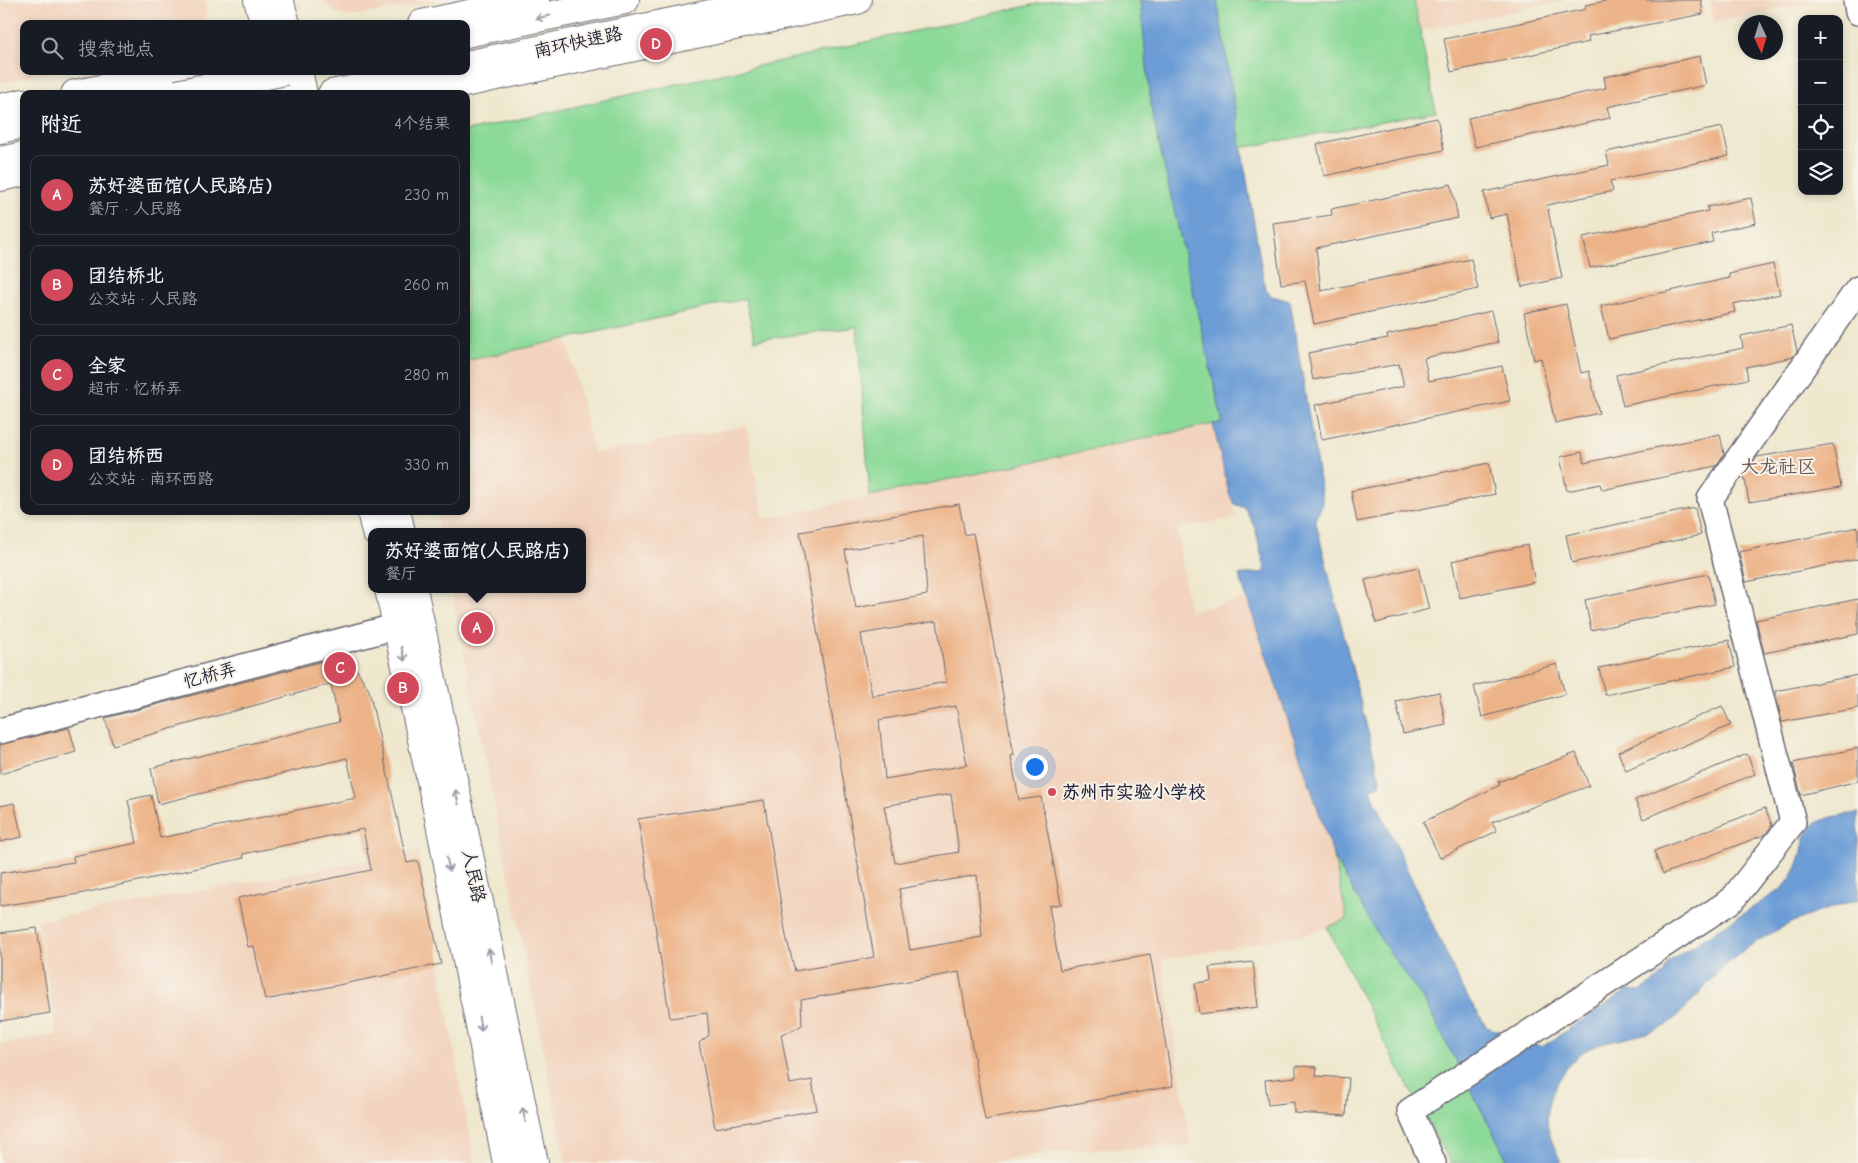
<!DOCTYPE html>
<html lang="zh">
<head>
<meta charset="utf-8">
<style>
	:root { --surface:#171b24; --page:#20242c; --text:#f1f3f6; --muted:#9ea1a6; --line:#363941; --accent:#d1495b }
	body { margin:0; font-family:"Comic Neue","LXGW WenKai TC",sans-serif; background:var(--page); color:var(--text) }
	.controls { position:absolute; right:15px; top:15px; display:grid; overflow:hidden; border-radius:10px; box-shadow:0 2px 8px #0003 }
	.controls button { width:45px; height:45px; display:grid; place-items:center; padding:0; border:0; border-bottom:1px solid var(--line); background:var(--surface); color:var(--text); font:25px sans-serif }
	.compass { position:absolute; left:1738px; top:15px; width:45px; height:45px; border-radius:50%; background:var(--surface); box-shadow:0 2px 8px #0003; rotate:176deg }
	.you { position:absolute; left:1034px; top:766px; width:18px; height:18px; margin:-12px; border:4px solid #fff; border-radius:50%; background:#1a73e8; box-shadow:0 0 0 8px #1a73e833 }
	.badge { display:grid; place-items:center; width:32px; height:32px; border-radius:50%; background:var(--accent); color:#fff; font-size:16px; font-weight:700 }
	.pin { position:absolute; translate:-50% -50%; border:2px solid #fff; box-shadow:0 1px 5px #0006 }
	.popup { position:absolute; left:368px; top:528px; width:218px; height:65px; box-sizing:border-box; display:grid; place-content:center; border-radius:10px; background:var(--surface); filter:drop-shadow(0 1px 4px #0005); font-size:16px; white-space:nowrap; color:var(--muted) }
	.popup b { font-size:19px; color:var(--text) }
	.popup::after { content:''; position:absolute; left:50%; top:100%; margin-left:-10px; border:10px solid transparent; border-top-color:var(--surface) }
	.list { margin:0; padding:0; list-style:none }
	h2 { display:flex; justify-content:space-between; align-items:center; height:65px; margin:0; padding:0 20px; font-size:21px }
	h2 small { font-size:16px; font-weight:400; color:var(--muted) }
	.list li { display:grid; grid-template-columns:32px 1fr auto; gap:15px; align-items:center; box-sizing:border-box; height:80px; margin:0 10px 10px; padding:0 10px; border:1px solid var(--line); border-radius:10px }
	.list b { display:block; font-size:19px; white-space:nowrap }
	.list p { margin:0; font-size:16px; white-space:nowrap; color:var(--muted) }
	.list em { font-size:16px; font-style:normal; color:var(--muted) }
	.icon { flex:none; width:28px; height:28px; fill:none; stroke:currentColor; stroke-width:2; stroke-linecap:round; stroke-linejoin:round }
	.map { position:relative; flex:none; width:1858px; height:1163px; overflow:hidden }
	.search { position:absolute; background:var(--surface); box-shadow:0 2px 8px #0003; left:20px; top:20px; width:450px; height:55px; display:flex; align-items:center; gap:12px; box-sizing:border-box; padding:0 18px; border-radius:10px; color:var(--muted); font-size:19px }
	.panel { position:absolute; background:var(--surface); box-shadow:0 2px 8px #0003; left:20px; top:90px; width:450px; height:425px; border-radius:10px }
	.map>svg:first-child { display:block }
	.built { fill:#f2d4be }
	.green { fill:#8cda98; stroke:#577e6a }
	.water { fill:#6c9dd6; stroke:#476088 }
	.building { fill:#edb388; fill-rule:evenodd }
	.lines { fill:none; stroke-linecap:round; stroke-linejoin:round }
	.tertiary-casing { stroke:#6a676f; stroke-width:28 }
	.primary-casing { stroke:#6a676f; stroke-width:30 }
	.trunk-casing { stroke:#6a676f; stroke-width:30 }
	.tertiary { stroke:#fff; stroke-width:25 }
	.primary { stroke:#fff; stroke-width:28 }
	.trunk { stroke:#fff; stroke-width:28 }
	.trunk-bridge-casing { stroke:#6a676f; stroke-width:30; stroke-linecap:butt }
	.trunk-bridge { stroke:#fff; stroke-width:28 }
	.oneway { stroke:#9c9ca7 }
	.poi-dot { fill:#d1495b; stroke:#f7f3e8; stroke-width:2 }
	.labels { text-anchor:middle; stroke-width:4; stroke-linejoin:round; paint-order:stroke }
	.street-label { font-size:18px; fill:#22223b; stroke:#f7f3e8 }
	.poi-label { font-size:18px; font-weight:bold; fill:#22223b; stroke:#f7f3e8; text-anchor:start }
	.neighbourhood-label { font-size:19px; fill:#695556; stroke:#f7f3e8 }
</style>
</head>
<body>
<div class="map">
<svg width="1858" height="1163" viewBox="0 0 1858 1163">
	<rect width="100%" height="100%" fill="#f7f3e8"/>
	<filter id="ink" filterUnits="userSpaceOnUse"><feTurbulence type="fractalNoise" baseFrequency=".02" numOctaves="2"/><feDisplacementMap in="SourceGraphic" scale="10" xChannelSelector="R" yChannelSelector="G"/><feConvolveMatrix kernelMatrix="1 2 1 2 8 2 1 2 1" color-interpolation-filters="sRGB"/></filter>
	<filter id="wash" filterUnits="userSpaceOnUse"><feTurbulence type="fractalNoise" baseFrequency=".0096" numOctaves="4" result="noise"/><feDisplacementMap in="SourceGraphic" scale="20" xChannelSelector="R" yChannelSelector="G"/><feGaussianBlur stdDeviation="1.12" result="paint"/><feColorMatrix in="noise" values="0 0 0 0 0 0 0 0 0 0 0 0 0 0 0 0 0 1.4 0 .05"/><feComposite in="paint" operator="in"/></filter>
	<g filter="url(#wash)">
		<rect width="100%" height="100%" fill="#efe8cf"/>
		<!-- built -->
		<path class="built" d="M 0,0 L 206,0 L 206,13 L 203,24 L 24,24 L 24,71 L 57,71 L 0,83 Z
			M 321,0 L 440,0 L 350,17 L 335,13 Z
			M 1414,0 L 1567,0 L 1420,31 Z
			M 1709,0 L 1820,0 L 1714,22 Z
			M 566,337 L 594,453 L 746,426 L 764,519 L 1213,424 L 1236,518 L 1177,528 L 1189,611 L 1247,599 L 1334,857 L 1347,919 L 1307,934 L 1162,960 L 1191,1146 L 1057,1151 L 990,1163 L 566,1163 L 451,589 L 582,589 L 582,532 L 440,532 L 435,511 L 466,511 L 466,361 Z
			M 418,851 L 475,1163 L 0,1163 L 0,1044 L 57,1035 L 38,921 Z"/>
		<!-- green -->
		<path class="green" d="M 1054,0 L 1140,0 L 1152,113 L 1223,424 L 1213,424 L 870,496 L 857,327 L 755,340 L 745,299 L 466,361 L 466,131 Z
			M 1217,0 L 1414,0 L 1436,112 L 1241,148 Z
			M 1334,857 L 1425,1002 L 1509,1163 L 1451,1163 L 1389,1051 L 1327,927 L 1347,919 Z"/>
		<!-- water -->
		<path class="water" d="M 1140,0 L 1217,0 L 1265,289 L 1272,296 L 1290,301 L 1321,490 L 1323,504 L 1315,519 L 1381,784 L 1370,789 L 1463,990 L 1487,1027 L 1542,1047 L 1628,990 L 1641,991 L 1663,975 L 1668,962 L 1783,888 C 1821,844 1780,821 1858,813 L 1858,900 C 1809,913 1761,932 1724,967 C 1704,985 1687,1011 1665,1026 C 1648,1036 1613,1039 1592,1047 C 1567,1057 1542,1101 1548,1128 C 1550,1139 1557,1152 1561,1163 L 1509,1163 L 1425,1002 L 1379,937 L 1334,857 L 1239,575 L 1266,572 L 1255,528 L 1245,508 L 1234,504 L 1229,493 L 1213,424 L 1223,423 L 1152,113 Z"/>
		<g id="blocks">
			<!-- building -->
			<path class="building" d="M 1611,0 L 1701,0 L 1703,14 L 1588,36 L 1589,42 L 1451,72 L 1444,39 L 1586,9 L 1585,5 Z
				M 1700,56 L 1706,85 L 1607,107 L 1610,118 L 1475,147 L 1468,118 L 1606,88 L 1604,77 Z
				M 1437,118 L 1444,150 L 1324,176 L 1317,144 Z
				M 1722,127 L 1729,156 L 1610,181 L 1613,191 L 1547,205 L 1562,278 L 1522,287 L 1507,214 L 1489,218 L 1484,192 L 1609,165 L 1606,152 Z
				M 1451,184 L 1458,218 L 1316,248 L 1321,291 L 1471,259 L 1478,289 L 1314,324 L 1305,281 L 1281,284 L 1273,223 L 1332,215 L 1331,209 Z
				M 1751,198 L 1756,223 L 1711,233 L 1713,242 L 1590,268 L 1583,237 L 1708,211 L 1707,207 Z
				M 1773,264 L 1780,294 L 1733,304 L 1735,312 L 1609,339 L 1601,306 L 1730,278 L 1729,274 Z
				M 1566,304 L 1581,373 L 1589,371 L 1599,413 L 1555,423 L 1541,358 L 1534,360 L 1524,313 Z
				M 1491,311 L 1498,342 L 1424,358 L 1429,381 L 1502,366 L 1510,401 L 1322,440 L 1315,405 L 1404,386 L 1399,364 L 1313,380 L 1308,353 L 1388,338 L 1387,335 Z
				M 1791,325 L 1797,351 L 1793,357 L 1746,367 L 1748,379 L 1623,406 L 1616,375 L 1743,348 L 1741,336 Z
				M 1720,434 L 1724,454 L 1716,466 L 1602,490 L 1600,484 L 1567,491 L 1560,457 L 1582,452 L 1584,463 Z
				M 1833,444 L 1841,487 L 1749,502 L 1744,475 L 1757,457 Z
				M 1489,463 L 1495,494 L 1357,522 L 1351,491 Z
				M 959,504 L 965,535 L 973,533 L 979,565 L 1014,755 L 1011,756 L 1019,800 L 1041,797 L 1061,904 L 1049,906 L 1060,970 L 1150,954 L 1173,1086 L 985,1120 L 959,972 L 801,1000 L 802,1025 L 794,1030 L 781,1034 L 790,1084 L 812,1080 L 817,1110 L 715,1128 L 699,1043 L 709,1035 L 707,1013 L 670,1018 L 638,819 L 764,800 L 786,936 L 795,971 L 874,957 L 800,532 ZM 923,536 L 927,595 L 856,608 L 845,550 ZM 937,621 L 946,682 L 872,696 L 861,634 ZM 956,706 L 967,765 L 885,779 L 879,720 ZM 951,794 L 959,852 L 895,863 L 884,806 ZM 977,875 L 982,937 L 910,950 L 899,889 Z
				M 1695,508 L 1701,535 L 1572,563 L 1566,535 Z
				M 1858,527 L 1858,559 L 1746,582 L 1739,552 Z
				M 1527,545 L 1535,582 L 1460,598 L 1452,561 Z
				M 1418,567 L 1429,609 L 1376,623 L 1365,580 Z
				M 1708,574 L 1715,604 L 1591,630 L 1585,600 Z
				M 1858,599 L 1858,634 L 1764,653 L 1756,620 Z
				M 1729,640 L 1735,667 L 1605,695 L 1599,668 Z
				M 335,658 L 357,670 L 369,690 L 407,863 L 418,861 L 441,964 L 265,1000 L 254,946 L 248,947 L 238,898 L 371,870 L 363,829 L 243,854 L 244,858 L 79,894 L 0,906 L 0,873 L 74,862 L 73,856 L 137,843 L 128,800 L 151,795 L 160,838 L 356,798 L 347,758 L 158,804 L 151,768 L 339,722 L 331,684 L 113,745 L 105,718 Z
				M 1557,664 L 1565,694 L 1482,717 L 1474,686 Z
				M 1858,675 L 1858,708 L 1782,722 L 1775,691 Z
				M 1439,692 L 1446,725 L 1403,734 L 1396,701 Z
				M 1722,706 L 1731,725 L 1626,771 L 1618,752 Z
				M 69,728 L 76,752 L 0,774 L 0,745 Z
				M 1858,748 L 1858,781 L 1801,795 L 1793,763 Z
				M 1576,753 L 1589,786 L 1492,822 L 1497,831 L 1440,858 L 1423,822 L 1500,785 L 1498,782 Z
				M 1747,754 L 1755,774 L 1643,819 L 1635,800 Z
				M 14,803 L 22,837 L 0,842 L 0,806 Z
				M 1765,808 L 1772,825 L 1766,834 L 1663,874 L 1654,851 Z
				M 37,928 L 50,1013 L 0,1021 L 0,933 Z
				M 1253,962 L 1258,1007 L 1199,1014 L 1195,983 L 1211,981 L 1209,967 Z
				M 1296,1066 L 1317,1067 L 1316,1076 L 1349,1078 L 1346,1116 L 1294,1113 L 1294,1102 L 1268,1105 L 1265,1080 L 1296,1077 Z"/>
		</g>
	</g>
	<g filter="url(#ink)">
		<use href="#blocks" fill-opacity="0" stroke="#6a676f" stroke-width="1"/>
		<g class="lines">
			<!-- tertiary casing -->
			<g class="tertiary-casing">
				<path id="tertiary" d="M 1856,0 L 1858,12
					M 0,731 L 417,621
					M 1433,1163 L 1410,1111 L 1732,900 L 1793,822 L 1710,499 L 1858,289"/>
			</g>
			<!-- primary casing -->
			<g class="primary-casing">
				<path id="primary" d="M 258,0 L 265,24
					M 279,0 L 286,24
					M 422,24 L 535,0
					M 276,71 L 279,94
					M 298,71 L 303,94
					M 75,94 L 193,71
					M 412,94 L 857,0
					M 0,108 L 24,103
					M 0,177 L 24,172
					M 371,511 L 376,532
					M 396,511 L 401,532
					M 389,589 L 437,808 L 507,1163
					M 413,589 L 534,1163"/>
			</g>
			<!-- trunk casing -->
			<g class="trunk-casing">
				<path id="trunk" d="M 466,33 L 625,0
					M 466,65 L 777,0
					M 332,94 L 439,71
					M 0,129 L 24,124
					M 0,161 L 24,156"/>
			</g>
			<!-- tertiary -->
			<use href="#tertiary" class="tertiary"/>
			<!-- primary -->
			<use href="#primary" class="primary"/>
			<!-- trunk -->
			<use href="#trunk" class="trunk"/>
			<!-- trunk-bridge casing -->
			<g class="trunk-bridge-casing">
				<path id="trunk-bridge" d="M 177,94 L 285,71"/>
			</g>
			<!-- trunk-bridge -->
			<use href="#trunk-bridge" class="trunk-bridge"/>
		</g>
		<!-- one-way arrows -->
		<defs><path id="oneway-shaft" d="M-6 0H5M1.5-3L5.5 0L1.5 3" fill="none" stroke-width="1.6" stroke-linecap="round" stroke-linejoin="round" transform="scale(1.25)"/></defs>
		<g class="oneway">
			<use href="#oneway-shaft" transform="translate(543 17) rotate(168)"/>
			<use href="#oneway-shaft" transform="translate(403 654) rotate(77)"/>
			<use href="#oneway-shaft" transform="translate(457 797) rotate(-102)"/>
			<use href="#oneway-shaft" transform="translate(448 864) rotate(79)"/>
			<use href="#oneway-shaft" transform="translate(490 956) rotate(-102)"/>
			<use href="#oneway-shaft" transform="translate(480 1024) rotate(79)"/>
			<use href="#oneway-shaft" transform="translate(524 1115) rotate(-102)"/>
		</g>
	</g>
	<!-- markers -->
	<circle class="poi-dot" cx="1052" cy="792" r="5"/>
	<g class="labels">
		<!-- street labels -->
		<g class="street-label">
			<text transform="translate(578 42) rotate(-12)" y="6">南环快速路</text>
			<text transform="translate(210 675) rotate(-15)" y="6">忆桥弄</text>
			<text transform="translate(474 876) rotate(78)" y="6">人民路</text>
		</g>
		<!-- poi labels -->
		<g class="poi-label">
			<text x="1062" y="798">苏州市实验小学校</text>
		</g>
		<!-- neighbourhood labels -->
		<g class="neighbourhood-label">
			<text x="1778" y="473">大龙社区</text>
		</g>
	</g>
</svg>
<div class="controls">
<button>+</button>
<button>−</button>
<button><svg class="icon" aria-label="locate" viewBox="0 0 24 24"><circle cx="12" cy="12" r="6"/><path d="M12 2v4M12 18v4M2 12h4M18 12h4"/></svg></button>
<button><svg class="icon" aria-label="layers" viewBox="0 0 24 24"><path d="M12 4l9 5-9 5-9-5zM3 14l9 5 9-5"/></svg></button>
</div>
<svg class="compass" viewBox="-18 -18 36 36"><path d="M0-13l5 13h-10z" fill="#e53935"/><path d="M0 13l5-13h-10z" fill="#9ea1a6"/></svg>
<div class="you"></div>
<div class="pin badge" style="left:477px;top:628px">A</div>
<div class="popup"><b>苏好婆面馆(人民路店)</b>餐厅</div>
<div class="pin badge" style="left:403px;top:688px">B</div>
<div class="pin badge" style="left:340px;top:668px">C</div>
<div class="pin badge" style="left:656px;top:44px">D</div>
<div class="search"><svg class="icon" aria-label="search" viewBox="0 0 24 24"><circle cx="10" cy="10" r="6"/><path d="M15 15l6 6"/></svg>搜索地点</div>
<section class="panel">
<h2>附近<small>4个结果</small></h2>
<ul class="list">
<li><span class="badge">A</span><div><b>苏好婆面馆(人民路店)</b><p>餐厅 · 人民路</p></div><em>230 m</em></li>
<li><span class="badge">B</span><div><b>团结桥北</b><p>公交站 · 人民路</p></div><em>260 m</em></li>
<li><span class="badge">C</span><div><b>全家</b><p>超市 · 忆桥弄</p></div><em>280 m</em></li>
<li><span class="badge">D</span><div><b>团结桥西</b><p>公交站 · 南环西路</p></div><em>330 m</em></li>
</ul>
</section>
</div>
</body>
</html>
